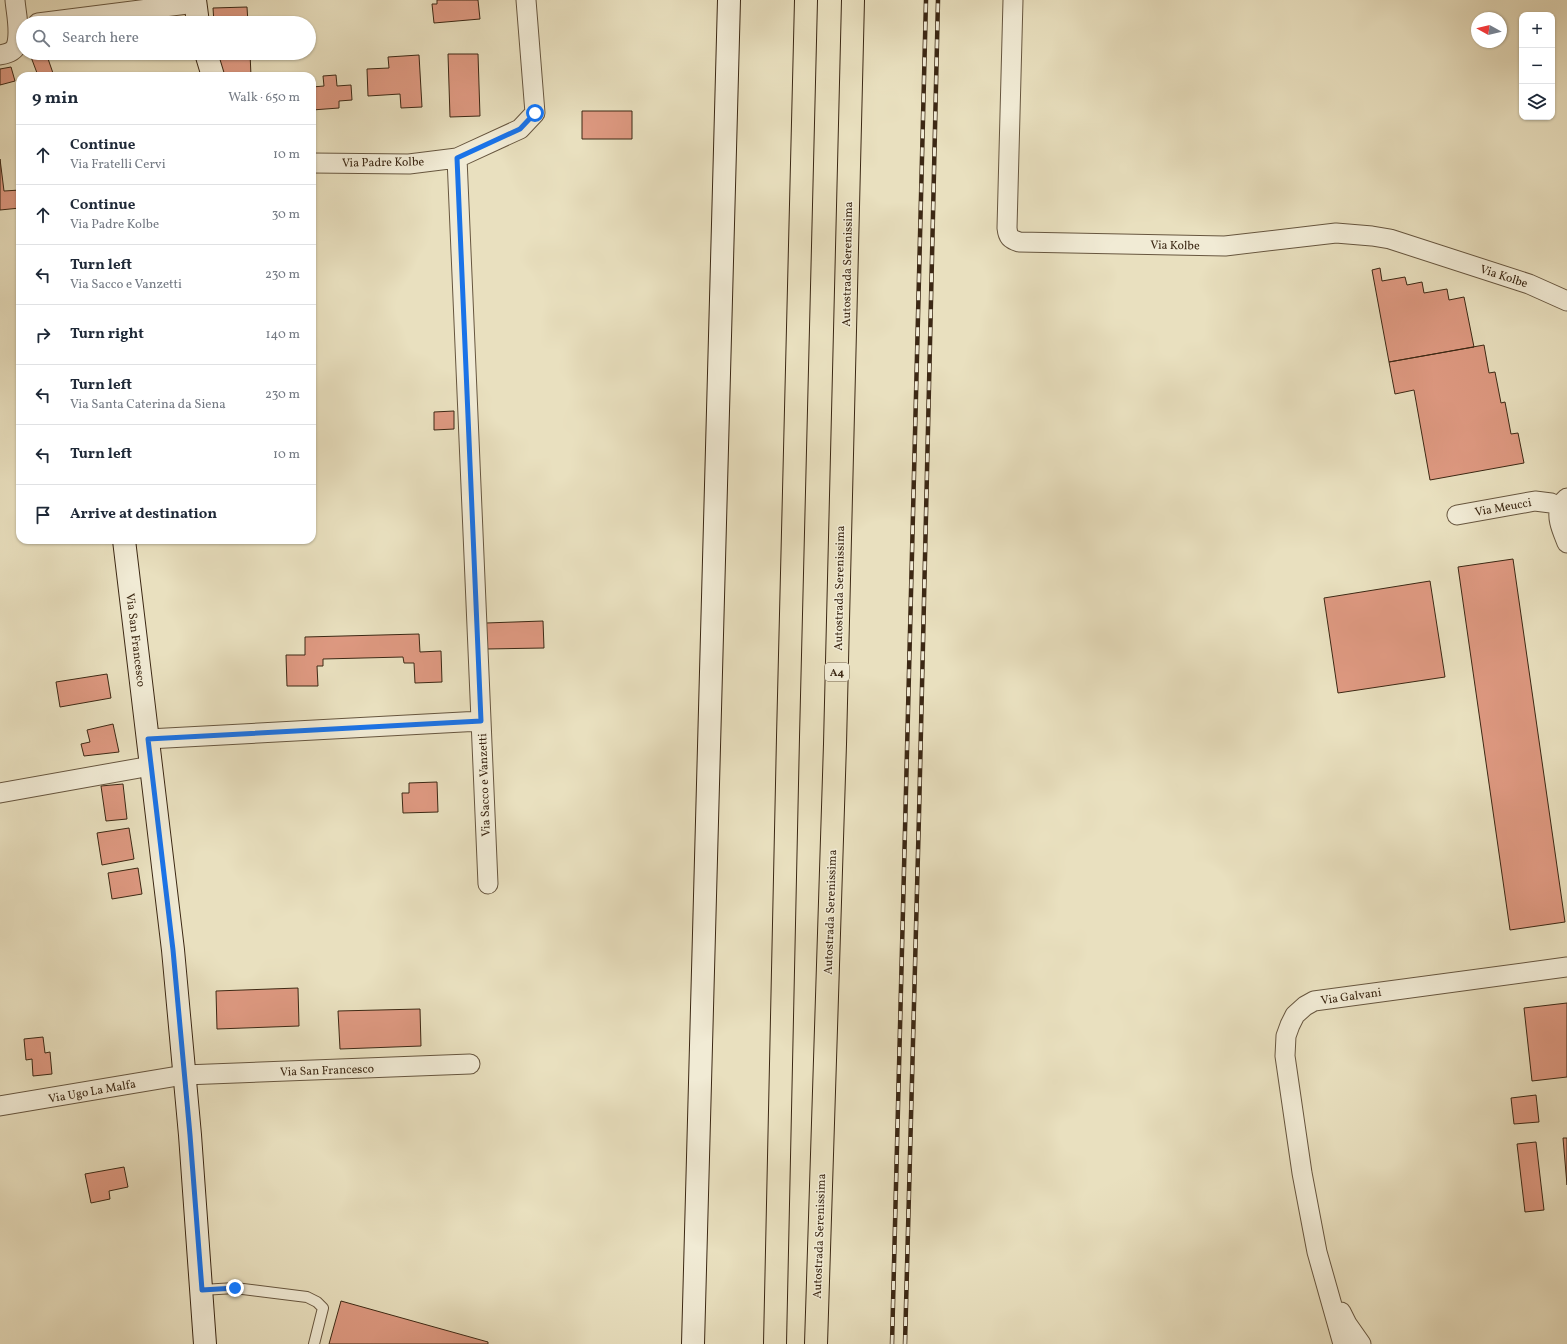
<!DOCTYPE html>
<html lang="en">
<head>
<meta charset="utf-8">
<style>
	:root { --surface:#fff; --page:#f2f2f3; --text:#1f2937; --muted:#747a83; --line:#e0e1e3 }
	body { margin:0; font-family:Vollkorn,serif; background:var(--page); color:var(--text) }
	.controls { position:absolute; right:12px; top:12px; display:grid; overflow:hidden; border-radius:8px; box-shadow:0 1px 3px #0004 }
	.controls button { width:36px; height:36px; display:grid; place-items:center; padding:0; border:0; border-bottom:1px solid var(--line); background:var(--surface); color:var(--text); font:20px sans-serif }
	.compass { position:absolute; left:1471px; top:12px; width:36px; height:36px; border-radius:50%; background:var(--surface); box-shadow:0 1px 3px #0004; rotate:278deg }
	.stop { position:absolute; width:12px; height:12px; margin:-9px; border:3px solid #1a73e8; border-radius:50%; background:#fff }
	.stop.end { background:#1a73e8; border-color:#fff; box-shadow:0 1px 4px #0008 }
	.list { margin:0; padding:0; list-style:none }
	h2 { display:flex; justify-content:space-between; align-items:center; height:52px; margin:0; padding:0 16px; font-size:17px }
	h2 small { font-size:13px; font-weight:400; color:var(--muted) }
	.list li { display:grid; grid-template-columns:26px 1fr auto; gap:12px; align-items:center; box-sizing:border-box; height:60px; padding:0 16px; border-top:1px solid var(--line) }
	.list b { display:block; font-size:15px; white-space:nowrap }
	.list p { margin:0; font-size:13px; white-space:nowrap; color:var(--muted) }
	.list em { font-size:13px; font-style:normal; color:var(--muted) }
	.icon { flex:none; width:22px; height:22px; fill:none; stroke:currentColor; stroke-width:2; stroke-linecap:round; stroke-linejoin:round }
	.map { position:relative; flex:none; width:1567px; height:1344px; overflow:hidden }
	.search { position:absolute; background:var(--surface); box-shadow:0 1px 3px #0004; left:16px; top:16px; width:300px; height:44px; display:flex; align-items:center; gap:10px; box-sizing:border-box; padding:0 14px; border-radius:22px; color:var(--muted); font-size:15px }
	.panel { position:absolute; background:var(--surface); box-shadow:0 1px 3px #0004; left:16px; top:72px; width:300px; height:472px; border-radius:12px }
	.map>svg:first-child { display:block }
	.building { fill:#de9981; stroke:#3c2814 }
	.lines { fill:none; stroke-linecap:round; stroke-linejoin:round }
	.lane-casing { stroke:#67563f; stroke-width:12 }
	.street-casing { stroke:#67563f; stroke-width:21 }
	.secondary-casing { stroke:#3c2814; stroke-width:24 }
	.highway-casing { stroke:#3c2814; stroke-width:24 }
	.lane { stroke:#f1ebd5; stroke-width:10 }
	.street { stroke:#f1ebd5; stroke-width:19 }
	.secondary { stroke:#f1ebd5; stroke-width:22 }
	.highway { stroke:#e9e0bf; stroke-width:22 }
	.rail-casing { stroke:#3c2814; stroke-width:4.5 }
	.rail { stroke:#f1ebd5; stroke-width:3; stroke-dasharray:9; stroke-linecap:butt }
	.route { stroke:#1a73e8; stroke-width:5 }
	.labels { text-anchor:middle; stroke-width:3; stroke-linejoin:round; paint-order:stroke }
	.shield { fill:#f1ebd5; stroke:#72624e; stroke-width:1 }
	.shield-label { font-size:11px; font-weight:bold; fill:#3c2814 }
	.street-label { font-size:12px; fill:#3c2814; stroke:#f1ebd5 }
</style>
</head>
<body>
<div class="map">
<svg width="1567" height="1344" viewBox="0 0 1567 1344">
	<rect width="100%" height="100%" fill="#e9e0bf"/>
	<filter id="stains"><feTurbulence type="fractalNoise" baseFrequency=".005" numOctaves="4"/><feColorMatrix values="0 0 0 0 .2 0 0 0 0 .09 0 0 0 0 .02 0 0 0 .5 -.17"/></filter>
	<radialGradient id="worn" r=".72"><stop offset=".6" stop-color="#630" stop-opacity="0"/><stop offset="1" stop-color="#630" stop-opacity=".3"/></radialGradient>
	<!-- building -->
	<path class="building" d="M 437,0 L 478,0 L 480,19 L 434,23 L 432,4 L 437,4 Z
		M 247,7 L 248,23 L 214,23 L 213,8 Z
		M 30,53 L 45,53 L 31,57 Z
		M 46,53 L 54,76 L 21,76 L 37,73 L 31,57 Z
		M 216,53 L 250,53 L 251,76 L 222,76 Z
		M 448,54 L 478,54 L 480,116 L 450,117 Z
		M 419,55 L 422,107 L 401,108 L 400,94 L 368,96 L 367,69 L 389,68 L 388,57 Z
		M 11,67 L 15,81 L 0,85 L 0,69 Z
		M 336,75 L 337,86 L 351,85 L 352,100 L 339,101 L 339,108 L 312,110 L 312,87 L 324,86 L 323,76 Z
		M 582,111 L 632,111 L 632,139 L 582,139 Z
		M 0,159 L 4,191 L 20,190 L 20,208 L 0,210 Z
		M 1380,268 L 1382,281 L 1405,277 L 1407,285 L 1422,282 L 1424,293 L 1447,289 L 1449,300 L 1464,297 L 1474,347 L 1389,362 L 1372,270 Z
		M 1484,345 L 1489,373 L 1495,372 L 1501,403 L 1505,402 L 1511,434 L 1518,433 L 1524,463 L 1430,480 L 1414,390 L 1395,394 L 1389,362 Z
		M 454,411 L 454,429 L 434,430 L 434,412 Z
		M 1513,559 L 1565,922 L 1510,930 L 1458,567 Z
		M 1430,581 L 1445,677 L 1338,693 L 1324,598 Z
		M 543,621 L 544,648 L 486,649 L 486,623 Z
		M 419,634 L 420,652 L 441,651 L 442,682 L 415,683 L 414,663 L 404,663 L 403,657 L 323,659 L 323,666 L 317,666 L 318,686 L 287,686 L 286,655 L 305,655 L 305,637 Z
		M 107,674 L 111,698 L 60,707 L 56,682 Z
		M 113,724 L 119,752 L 84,756 L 81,744 L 90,742 L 87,730 Z
		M 437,782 L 438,812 L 403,813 L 402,793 L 409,793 L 409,783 Z
		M 123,784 L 127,819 L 106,821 L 101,786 Z
		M 129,828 L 134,859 L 102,865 L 97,833 Z
		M 138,868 L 142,894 L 112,899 L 108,873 Z
		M 298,988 L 299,1026 L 217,1029 L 216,991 Z
		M 1567,1003 L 1567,1077 L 1532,1081 L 1524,1008 Z
		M 420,1009 L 421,1046 L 340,1049 L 338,1011 Z
		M 43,1037 L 45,1053 L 50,1052 L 52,1074 L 33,1076 L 32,1059 L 26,1060 L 24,1039 Z
		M 1536,1095 L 1539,1122 L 1514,1124 L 1511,1098 Z
		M 1563,1138 L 1567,1138 L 1567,1185 Z
		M 1536,1142 L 1544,1210 L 1525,1212 L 1517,1144 Z
		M 124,1167 L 128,1187 L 109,1191 L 110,1199 L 91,1203 L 85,1174 Z
		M 341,1301 L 488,1342 L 488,1344 L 329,1344 Z"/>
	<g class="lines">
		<!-- lane casing -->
		<g class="lane-casing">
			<path id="lane" d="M 202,1290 L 235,1288 L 307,1297 L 317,1302 L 323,1308 L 314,1344"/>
		</g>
		<!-- street casing -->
		<g class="street-casing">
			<path id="street" d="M 1013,0 L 1007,228 C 1008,237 1010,239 1019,242 L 1225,246 L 1336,233 L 1372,236 L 1390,239 L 1529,284 L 1567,301
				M 38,23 L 195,3
				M 0,55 C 6,54 14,52 16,46 C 21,33 16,13 15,0
				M 457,158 L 488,884
				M 312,163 L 409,164 L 457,158 L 520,129 L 535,113 L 526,0
				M 1560,507 C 1556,519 1563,532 1567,543
				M 1457,515 L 1535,501 L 1551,503 L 1560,507 L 1563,502 L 1567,498
				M 148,739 L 481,721
				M 0,793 L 151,766
				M 0,1106 L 184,1075 L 470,1064
				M 1341,1312 L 1347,1324 L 1361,1344
				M 1343,1344 L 1317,1252 L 1302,1173 L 1285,1056 L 1286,1036 L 1290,1025 L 1295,1015 L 1305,1006 L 1314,1001 L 1567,967"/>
		</g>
		<!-- secondary casing -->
		<g class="secondary-casing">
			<path id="secondary" d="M 195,0 L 198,23
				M 206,53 L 213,76
				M 124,540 L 173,950 L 190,1135 L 205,1344
				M 693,1344 L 729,0"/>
		</g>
		<!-- highway casing -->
		<g class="highway-casing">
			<path id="highway" d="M 775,1344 L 788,737 L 806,0
				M 816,1344 L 835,744 L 853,0"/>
		</g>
		<!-- lane -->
		<use href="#lane" class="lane"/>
		<!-- street -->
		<use href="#street" class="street"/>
		<!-- secondary -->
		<use href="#secondary" class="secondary"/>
		<!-- highway -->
		<use href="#highway" class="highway"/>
		<!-- rail casing -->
		<g class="rail-casing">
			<path id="rail" d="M 892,1344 L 926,0
				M 905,1344 L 919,815 L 938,0"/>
		</g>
		<!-- rail -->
		<use href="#rail" class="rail"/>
	</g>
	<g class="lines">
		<!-- route -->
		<path class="route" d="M 235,1288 L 202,1290 L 190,1135 L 173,950 L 148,739 L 481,721 L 457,158 L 520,129 L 535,113"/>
	</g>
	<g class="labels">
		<!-- shield labels -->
		<rect class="shield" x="825" y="663" width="24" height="18" rx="3"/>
		<g class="shield-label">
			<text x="837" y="676">A4</text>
		</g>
		<!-- street labels -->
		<g class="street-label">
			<text transform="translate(383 162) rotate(-1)" y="4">Via Padre Kolbe</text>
			<text transform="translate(1175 245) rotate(1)" y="4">Via Kolbe</text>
			<text transform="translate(847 264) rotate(-89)" y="4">Autostrada Serenissima</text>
			<text transform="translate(1504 276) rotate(18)" y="4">Via Kolbe</text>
			<text transform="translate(1503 507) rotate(-10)" y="4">Via Meucci</text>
			<text transform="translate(839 588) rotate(-89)" y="4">Autostrada Serenissima</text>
			<text transform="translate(136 640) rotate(83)" y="4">Via San Francesco</text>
			<text transform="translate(484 785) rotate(-92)" y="4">Via Sacco e Vanzetti</text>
			<text transform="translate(830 912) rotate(-88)" y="4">Autostrada Serenissima</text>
			<text transform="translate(1351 996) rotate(-8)" y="4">Via Galvani</text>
			<text transform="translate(327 1070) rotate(-2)" y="4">Via San Francesco</text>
			<text transform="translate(92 1091) rotate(-10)" y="4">Via Ugo La Malfa</text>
			<text transform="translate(819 1236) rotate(-88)" y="4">Autostrada Serenissima</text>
		</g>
	</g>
	<rect width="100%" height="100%" filter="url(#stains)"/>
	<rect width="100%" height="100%" fill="url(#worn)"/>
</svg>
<div class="controls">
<button>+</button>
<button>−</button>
<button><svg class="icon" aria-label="layers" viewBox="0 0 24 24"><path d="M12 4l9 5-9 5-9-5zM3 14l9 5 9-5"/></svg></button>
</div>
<svg class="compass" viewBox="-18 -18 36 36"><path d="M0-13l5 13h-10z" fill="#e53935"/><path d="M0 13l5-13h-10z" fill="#747a83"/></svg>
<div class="stop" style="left:535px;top:113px"></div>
<div class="stop end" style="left:235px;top:1288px"></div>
<div class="search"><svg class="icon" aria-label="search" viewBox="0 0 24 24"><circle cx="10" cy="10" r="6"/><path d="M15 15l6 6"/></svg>Search here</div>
<section class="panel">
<h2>9 min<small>Walk · 650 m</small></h2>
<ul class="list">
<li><svg class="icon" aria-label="ahead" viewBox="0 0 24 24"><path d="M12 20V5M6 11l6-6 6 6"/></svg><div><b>Continue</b><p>Via Fratelli Cervi</p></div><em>10 m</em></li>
<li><svg class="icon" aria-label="ahead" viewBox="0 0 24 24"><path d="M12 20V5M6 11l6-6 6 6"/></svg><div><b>Continue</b><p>Via Padre Kolbe</p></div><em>30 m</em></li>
<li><svg class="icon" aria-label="left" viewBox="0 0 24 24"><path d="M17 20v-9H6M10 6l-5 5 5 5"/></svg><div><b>Turn left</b><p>Via Sacco e Vanzetti</p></div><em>230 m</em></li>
<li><svg class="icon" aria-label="right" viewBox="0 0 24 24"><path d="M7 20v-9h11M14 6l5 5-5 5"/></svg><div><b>Turn right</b></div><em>140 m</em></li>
<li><svg class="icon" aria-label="left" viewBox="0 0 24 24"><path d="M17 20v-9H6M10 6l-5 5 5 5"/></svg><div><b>Turn left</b><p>Via Santa Caterina da Siena</p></div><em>230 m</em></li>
<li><svg class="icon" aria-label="left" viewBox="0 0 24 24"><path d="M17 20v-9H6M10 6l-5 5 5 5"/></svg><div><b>Turn left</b></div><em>10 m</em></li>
<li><svg class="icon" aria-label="arrive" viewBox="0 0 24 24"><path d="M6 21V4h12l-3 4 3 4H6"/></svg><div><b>Arrive at destination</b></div></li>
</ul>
</section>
</div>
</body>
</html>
